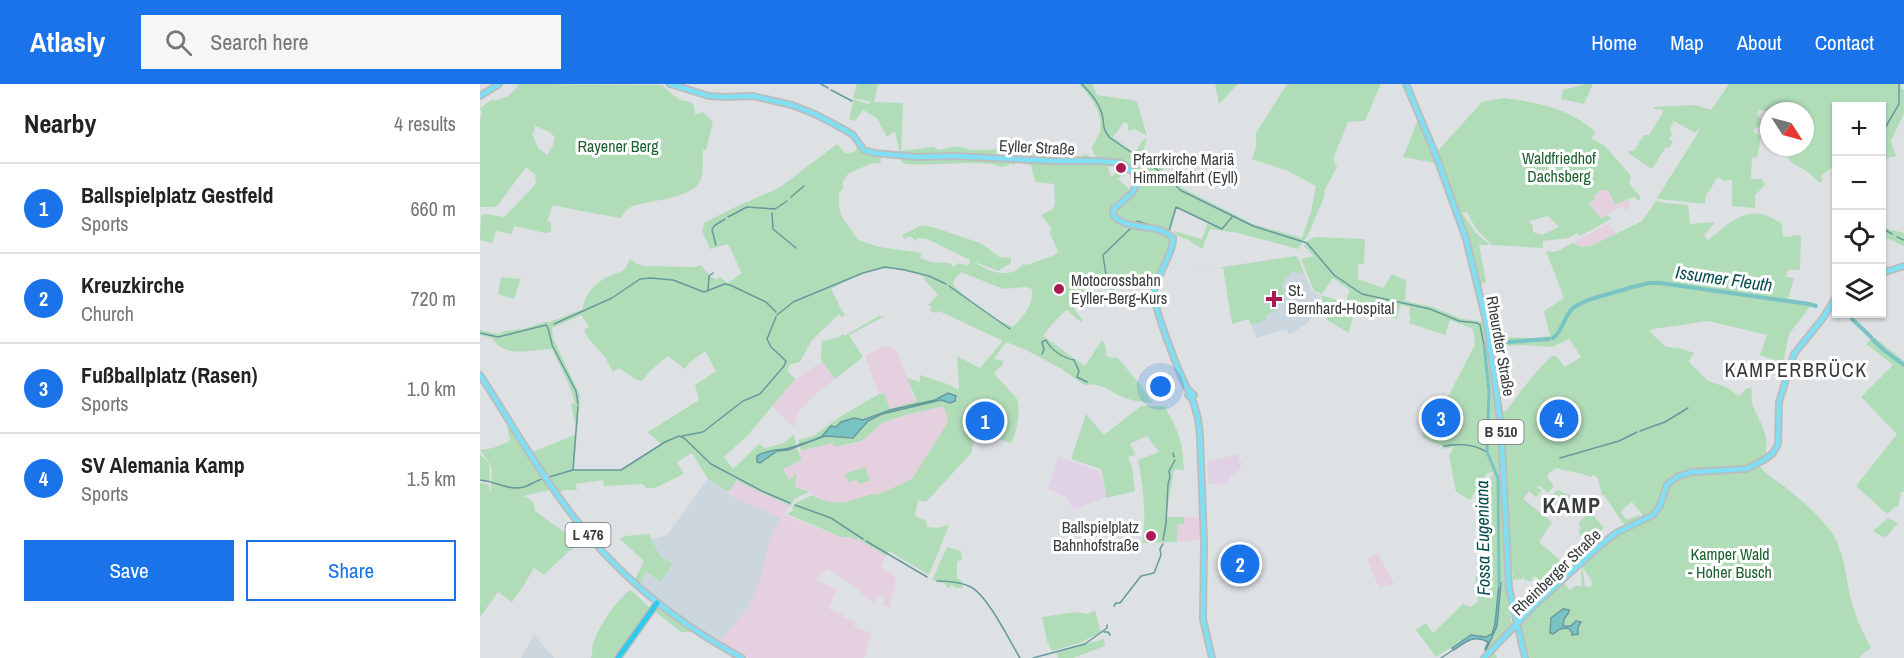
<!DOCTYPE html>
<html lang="en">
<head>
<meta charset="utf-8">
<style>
	:root { --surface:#fff; --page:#f6f6f6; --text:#222; --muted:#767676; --line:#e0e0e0; --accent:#1a73e8 }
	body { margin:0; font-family:"Archivo Narrow",sans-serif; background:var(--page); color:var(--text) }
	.controls { position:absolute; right:18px; top:18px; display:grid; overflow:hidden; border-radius:0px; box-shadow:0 2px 4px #0004 }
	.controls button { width:54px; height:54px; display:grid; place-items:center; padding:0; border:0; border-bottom:2px solid var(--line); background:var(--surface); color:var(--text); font:30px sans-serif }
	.compass { position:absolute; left:1280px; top:18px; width:54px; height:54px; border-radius:50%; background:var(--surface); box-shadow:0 2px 4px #0004; rotate:126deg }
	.you { position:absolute; left:681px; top:303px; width:21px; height:21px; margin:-15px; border:4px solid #fff; border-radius:50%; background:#1a73e8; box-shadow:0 0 0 9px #1a73e833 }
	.badge { display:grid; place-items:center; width:39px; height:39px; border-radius:50%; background:var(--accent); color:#fff; font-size:20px; font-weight:700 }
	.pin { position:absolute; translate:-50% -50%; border:3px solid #fff; box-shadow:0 2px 6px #0006 }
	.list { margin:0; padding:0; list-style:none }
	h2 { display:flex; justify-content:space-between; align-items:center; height:78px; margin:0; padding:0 24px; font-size:26px }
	h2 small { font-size:20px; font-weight:400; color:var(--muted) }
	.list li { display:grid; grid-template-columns:39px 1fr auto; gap:18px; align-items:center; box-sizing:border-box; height:90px; padding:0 24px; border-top:2px solid var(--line) }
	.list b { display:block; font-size:22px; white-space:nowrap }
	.list p { margin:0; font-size:20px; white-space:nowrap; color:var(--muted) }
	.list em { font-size:20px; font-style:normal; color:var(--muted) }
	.actions { display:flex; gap:12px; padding:18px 24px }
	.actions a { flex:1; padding:14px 0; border:2px solid var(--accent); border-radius:0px; text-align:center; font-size:21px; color:var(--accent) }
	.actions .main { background:var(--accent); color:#fff }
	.icon { flex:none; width:33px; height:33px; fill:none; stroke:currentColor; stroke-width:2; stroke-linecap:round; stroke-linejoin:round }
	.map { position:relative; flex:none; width:1424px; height:574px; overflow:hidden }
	header { display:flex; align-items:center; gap:36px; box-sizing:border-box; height:84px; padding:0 30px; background:var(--accent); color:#fff }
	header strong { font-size:28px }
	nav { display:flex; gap:33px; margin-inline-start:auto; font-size:21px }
	.search { width:420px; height:54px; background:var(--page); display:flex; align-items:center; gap:15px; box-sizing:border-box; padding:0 21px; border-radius:0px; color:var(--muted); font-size:22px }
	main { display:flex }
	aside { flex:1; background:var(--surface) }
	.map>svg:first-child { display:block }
	.commercial { fill:#e4d0df }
	.built { fill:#ccd6df }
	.education { fill:#e0d1e4 }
	.green { fill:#b1dcb8; fill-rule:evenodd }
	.water { fill:#7ac3c5; stroke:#669a9c; stroke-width:1.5 }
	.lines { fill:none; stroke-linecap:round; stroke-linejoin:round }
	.stream { stroke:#669a9c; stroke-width:1.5 }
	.canal { stroke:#7ac3c5; stroke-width:3 }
	.river { stroke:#7ac3c5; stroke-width:4 }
	.major-casing { stroke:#bcbcbd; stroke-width:8 }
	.highway-casing { stroke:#bcbcbd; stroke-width:8 }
	.major { stroke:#81dff3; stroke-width:4.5 }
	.highway { stroke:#2dcaeb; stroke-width:5 }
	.poi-dot { fill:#ab1b53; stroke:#fff; stroke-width:2 }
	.labels { text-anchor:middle; stroke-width:6; stroke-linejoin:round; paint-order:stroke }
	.shield { fill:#fff; stroke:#747676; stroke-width:1.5 }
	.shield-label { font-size:15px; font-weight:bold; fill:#393b3c }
	.park-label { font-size:16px; fill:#1d6131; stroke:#fff }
	.street-label { font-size:16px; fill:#393b3c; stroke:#fff }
	.poi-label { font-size:16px; fill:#393b3c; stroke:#fff; text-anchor:start }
	.water-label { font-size:18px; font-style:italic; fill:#074c4e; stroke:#fff }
	.quarter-label { font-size:20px; letter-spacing:1.5px; fill:#393b3c; stroke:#fff }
	.district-label { font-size:22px; font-weight:bold; letter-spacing:1.5px; fill:#393b3c; stroke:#fff }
</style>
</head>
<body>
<header>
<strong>Atlasly</strong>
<div class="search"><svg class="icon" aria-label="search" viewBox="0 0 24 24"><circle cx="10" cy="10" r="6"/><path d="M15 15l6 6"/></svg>Search here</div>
<nav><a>Home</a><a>Map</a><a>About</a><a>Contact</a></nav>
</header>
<main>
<aside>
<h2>Nearby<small>4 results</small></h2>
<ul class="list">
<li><span class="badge">1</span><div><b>Ballspielplatz Gestfeld</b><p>Sports</p></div><em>660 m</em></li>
<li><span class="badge">2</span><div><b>Kreuzkirche</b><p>Church</p></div><em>720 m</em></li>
<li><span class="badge">3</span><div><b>Fußballplatz (Rasen)</b><p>Sports</p></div><em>1.0 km</em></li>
<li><span class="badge">4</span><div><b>SV Alemania Kamp</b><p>Sports</p></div><em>1.5 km</em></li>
</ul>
<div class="actions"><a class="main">Save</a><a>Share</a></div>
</aside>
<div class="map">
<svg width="1424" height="574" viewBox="0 0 1424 574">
	<rect width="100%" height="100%" fill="#dde1e4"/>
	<!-- commercial -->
	<path class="commercial" d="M 1122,106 L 1128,106 L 1137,120 L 1147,116 L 1151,122 L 1145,126 L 1142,122 L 1122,134 L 1109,120 L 1114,115 L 1112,112 Z
		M 1128,140 L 1136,150 L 1113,161 L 1102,163 L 1092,159 Z
		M 403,262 L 413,263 L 418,269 L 435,317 L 431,320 L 410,325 L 404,309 L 399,310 L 385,272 Z
		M 342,278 L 355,295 L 330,315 L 321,325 L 316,333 L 314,343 L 292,322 L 315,295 Z
		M 464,322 L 468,338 L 432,395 L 396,411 L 381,413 L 362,420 L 349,419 L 323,405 L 315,403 L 317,391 L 309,396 L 303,385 L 322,377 L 318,368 L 353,359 L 356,363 L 374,360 L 382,357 L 402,339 L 425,331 Z
		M 257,396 L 263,400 L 311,422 L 304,430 L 305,431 L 361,453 L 378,453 L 380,456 L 406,472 L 401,483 L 414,492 L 416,497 L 409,524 L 403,520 L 405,513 L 402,510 L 393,519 L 370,499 L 347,485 L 336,496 L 356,505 L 349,525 L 363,530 L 362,533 L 376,537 L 374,543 L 392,549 L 384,574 L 269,574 L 245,561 L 237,560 L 266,526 L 290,455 L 300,434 L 255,414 L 248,408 Z
		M 704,433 L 720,433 L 721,456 L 697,458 L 697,441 L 704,440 Z
		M 898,469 L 914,500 L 901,504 L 899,503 L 887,476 Z"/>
	<!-- built -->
	<path class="built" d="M 816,172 L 818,174 L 831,205 L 835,209 L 841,212 L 835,230 L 826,240 L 809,251 L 807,245 L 776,254 L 763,219 L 749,221 L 743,183 Z
		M 228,395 L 255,414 L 301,434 L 290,454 L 280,495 L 271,518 L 266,526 L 237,560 L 158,503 L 166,489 L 181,498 L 193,481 L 180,472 L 171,455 L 187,451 Z
		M 54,551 L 74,574 L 41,574 Z"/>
	<!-- education -->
	<path class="education" d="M 759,370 L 759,377 L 762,378 L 759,387 L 756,387 L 755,390 L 750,391 L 747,401 L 728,400 L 727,378 Z
		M 578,372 L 620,388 L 627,413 L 593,426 L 587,413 L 568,405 Z"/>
	<!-- green -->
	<path class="green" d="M 38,0 L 182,1 L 194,12 L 197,13 L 197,15 L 210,18 L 214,21 L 215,31 L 223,28 L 233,38 L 226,66 L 223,66 C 222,75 224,87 221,95 C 214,115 171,116 153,122 L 146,126 L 141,134 L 101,127 L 73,121 L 67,137 L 71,138 L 71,148 L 65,149 L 34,142 L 32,150 L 16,147 L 12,159 L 0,156 L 1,132 L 5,130 L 24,133 L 56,100 L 55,90 L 46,83 L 18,121 L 14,123 L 0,123 L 0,35 L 2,30 L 0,24 L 13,15 L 14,17 C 24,14 34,11 38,0 ZM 55,42 L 68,47 L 75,53 L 73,61 L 67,71 L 58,64 L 52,50 L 54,49 Z
		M 377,0 L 398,0 L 394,18 L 423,19 L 421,67 L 453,63 L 459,66 L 475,62 L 492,66 L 542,65 L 563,70 L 602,72 L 604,70 L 627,78 L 630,91 L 633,92 L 641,80 L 648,85 L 638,95 L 652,108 L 634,124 L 630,133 L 633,133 L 641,142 L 648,141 L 690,152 L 692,158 L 677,192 L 634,201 L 634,209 L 621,204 L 619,201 L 609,202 L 608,206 L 605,207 L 603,212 L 600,212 L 592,222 L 603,237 L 601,238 L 587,226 C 580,230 568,245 563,252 L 605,282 L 622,256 L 624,258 L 627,269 L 625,270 L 628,273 L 638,274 L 662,303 L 673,319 C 662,318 652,317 643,313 C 632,309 617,296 606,302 L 580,284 L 546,266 L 526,258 L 514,275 L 524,277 L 522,281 L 514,289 C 519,296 534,310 537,315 C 541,324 537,353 530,359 L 494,346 L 492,368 L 446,418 L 440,416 L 438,417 L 435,432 L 446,437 L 447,443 L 456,444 L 469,441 L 449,491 L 409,467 L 406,472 L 380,456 L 378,453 L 376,456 L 371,453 L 361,453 L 307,430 L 314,426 L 311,425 L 316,419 L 332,411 C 359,426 368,416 396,409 L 397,411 L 432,395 L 468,338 L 464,323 L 460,323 L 425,331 L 402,339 L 382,357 L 355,363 L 352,359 L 321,367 L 318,356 L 333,352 L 361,332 L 399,310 L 404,309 L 410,325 L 437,317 L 427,294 L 440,298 L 440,291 L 467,300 L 479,306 L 477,272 L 500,284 L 523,257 L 459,227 L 455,229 L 450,226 L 452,223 L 448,221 L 458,211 C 453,204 446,200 443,192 C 434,189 424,186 415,185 C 394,182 369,195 351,205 C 356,214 359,222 365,231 L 362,233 L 359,230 L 332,256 L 320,278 L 311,280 L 307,286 L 315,295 L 268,351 L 244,373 L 253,385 L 279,360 L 285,364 L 304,359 L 314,350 L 316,361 C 306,366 292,368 280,369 L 280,377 L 297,367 L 308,366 L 316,363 L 322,376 L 303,385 L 309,396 L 317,390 L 315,403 L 329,408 L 314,415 L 311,422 L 263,400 L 257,396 L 248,408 L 228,395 L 212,369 L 197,378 L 204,390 L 175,404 L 166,404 L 163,400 L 124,402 L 123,396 L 96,400 L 97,406 L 85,406 L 76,409 L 77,410 L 73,411 L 70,406 L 43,412 C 51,416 54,416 55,427 L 83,447 L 96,463 L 89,467 L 64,491 L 54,484 L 42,504 L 32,518 L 18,508 L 0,533 L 0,399 L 8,400 L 11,408 C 11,385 16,385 0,366 L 13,364 L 28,358 L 30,355 L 27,343 L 30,338 L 50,369 L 97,350 L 91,319 L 95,320 C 91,300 80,284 72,265 C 51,265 26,276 12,254 L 0,251 L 0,246 L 18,250 L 25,247 L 43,245 L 64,238 L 70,238 L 103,225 C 103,215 113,201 122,196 C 129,191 138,190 145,185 L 150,175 L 157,180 L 165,182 L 215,183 L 221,181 L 229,191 L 236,196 L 240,193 L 248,199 L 262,189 C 256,179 254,170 248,160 L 230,165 L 222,147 L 224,139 L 249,126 L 299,104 L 357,60 L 366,70 L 375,67 L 378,62 L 387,70 L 402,71 L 400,80 L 392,79 L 368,90 L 363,98 L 363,104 L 359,109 L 359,123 L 361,131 L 378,156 L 399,163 L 442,169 L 440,174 L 451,178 L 470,179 L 474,183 L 479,179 L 488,182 L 490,176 L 447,155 L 437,154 L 436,157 L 430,152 L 424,155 L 422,151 L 442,141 L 456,144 L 497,158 L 507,163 L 519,173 L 531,174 L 531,179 L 518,187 L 495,178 C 507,188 533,196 543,180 L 547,181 L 572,172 L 578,168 L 570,149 L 571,144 L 561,131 L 573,125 L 575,121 L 574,100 L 555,98 L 551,81 L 537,78 L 534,81 L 530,79 L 527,82 L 520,83 C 505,74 444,84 422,79 L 415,47 L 407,53 L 397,34 L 383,26 L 375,37 L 369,35 L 374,15 L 387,20 L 392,18 L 373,14 ZM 481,188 L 523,205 L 545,203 L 552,205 C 553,223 544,231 533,243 L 525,239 L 519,238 L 493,219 L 474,202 L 473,197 ZM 101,231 L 109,243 L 104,246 L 108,254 L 125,273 L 133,288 L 139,284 L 155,295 L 162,297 L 170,287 L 188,272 L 205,285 L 208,280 L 225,267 L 236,287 L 215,301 L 219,316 L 168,348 L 181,360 L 141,386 L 94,386 L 100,311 L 73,254 L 72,244 Z
		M 599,0 L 612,0 L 617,11 L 657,17 L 667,52 L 654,45 L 648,47 L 648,40 L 644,38 L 633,53 L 654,69 L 663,56 L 667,55 L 661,74 L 664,69 L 667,67 L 686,81 L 682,87 L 689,91 L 702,104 L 773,140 L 822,154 L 831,128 L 836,102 L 808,87 L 772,75 L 776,63 L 776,49 L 807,0 L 901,0 L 885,37 L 868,38 L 853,75 L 857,83 L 844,107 L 845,111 L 828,151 L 818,165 L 758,149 L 730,145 L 722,165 L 709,156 L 696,151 L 694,147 L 722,155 L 728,139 L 697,124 L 690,147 L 695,153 L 694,156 L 688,149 L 638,135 L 634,129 L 655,107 L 654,86 L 655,83 L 650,84 C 646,81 642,77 637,76 C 625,75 615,79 612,64 C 614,58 619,53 620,47 C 623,27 611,14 599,0 Z
		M 735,0 L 758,0 L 739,20 Z
		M 1106,0 L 1113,0 L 1104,20 L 1081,15 L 1083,6 Z
		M 1249,0 L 1294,0 L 1294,3 L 1295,0 L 1421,0 L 1421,5 L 1424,6 L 1424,29 L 1411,57 L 1416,72 L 1402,75 L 1402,22 L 1356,22 L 1356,80 L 1341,92 L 1343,95 L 1340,99 L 1328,88 L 1309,77 L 1308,66 L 1301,63 L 1325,63 L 1325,27 L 1279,26 L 1277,31 L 1283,36 L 1280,42 L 1274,45 L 1274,48 L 1281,52 L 1277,74 L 1272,73 L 1271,95 L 1282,95 L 1285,101 L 1275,111 L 1275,124 L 1252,122 L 1252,96 L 1244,97 L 1238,93 L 1225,113 L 1225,120 L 1179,115 L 1177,114 L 1218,49 L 1220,43 L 1215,49 L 1194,37 L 1190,45 L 1192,50 L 1189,55 L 1193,58 L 1189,64 L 1186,63 L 1172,85 L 1148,69 L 1150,67 L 1154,67 L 1164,51 L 1169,51 L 1182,30 L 1183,26 L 1174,25 L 1174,23 L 1215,21 L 1231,26 Z
		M 1024,14 C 1056,18 1093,25 1116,49 L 1111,54 L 1124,61 L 1151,92 L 1149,99 L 1161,114 L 1158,117 L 1155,113 L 1153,113 L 1137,120 L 1135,120 L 1128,106 L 1122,106 L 1113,112 L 1115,115 L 1109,120 L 1121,134 L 1128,131 L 1131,135 L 1100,152 L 1097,149 L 1088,154 L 1063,157 L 1063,164 L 1012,161 L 996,145 L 987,128 L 982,129 L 996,149 L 1010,161 L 999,161 L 1006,198 L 1000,200 L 959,80 L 923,73 L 938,36 L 953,72 L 1002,18 ZM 1068,132 L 1079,143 L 1062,151 L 1053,148 L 1053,142 L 1049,137 Z
		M 1176,117 L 1186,119 L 1208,121 L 1210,140 L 1233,138 L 1234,139 L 1224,152 L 1228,156 C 1244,144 1262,124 1284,131 C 1290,132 1297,137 1302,140 L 1303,153 L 1321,151 L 1320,186 L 1308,186 L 1306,193 L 1314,194 L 1308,215 L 1333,219 L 1309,250 L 1303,279 L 1280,271 L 1287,251 L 1228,237 L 1173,245 L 1169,247 L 1186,263 L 1199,264 L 1214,269 L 1209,277 L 1210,279 L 1228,297 L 1246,303 L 1259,312 L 1266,305 L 1271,303 C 1273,310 1270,316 1273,322 C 1280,339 1289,349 1286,369 L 1290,371 L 1278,380 C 1287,393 1299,397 1310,407 C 1324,418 1339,432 1350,446 C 1366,468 1365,496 1373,522 C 1377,537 1384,550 1391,564 L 1380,572 L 1380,574 L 1048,574 L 1041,542 L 1056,524 L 1083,498 L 1090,506 L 1096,501 L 1102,503 L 1101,485 L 1103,487 L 1105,502 L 1111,503 L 1112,498 L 1101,481 L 1129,456 L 1163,435 L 1162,430 L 1152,418 L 1143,425 L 1141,429 L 1147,436 L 1159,431 L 1161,435 L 1145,442 L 1124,411 L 1122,411 L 1118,395 L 1114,391 L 1111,393 C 1100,388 1088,388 1076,384 L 1069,389 L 1067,393 L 1074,402 L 1068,409 L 1059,401 L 1057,404 L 1062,406 L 1056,413 L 1049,407 L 1043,415 L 1072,438 L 1059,458 L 1088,483 L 1093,477 L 1096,480 L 1085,491 L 1082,489 L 1084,485 L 1074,480 L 1071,485 L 1084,492 L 1071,504 L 1066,503 L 1066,501 L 1057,499 L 1058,494 L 1053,492 L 1052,497 L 1044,496 L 1044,493 L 1043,493 L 1042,495 L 1033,496 L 1033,487 L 1031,488 L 1025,366 L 1020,367 L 1025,491 L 1023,495 L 1028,497 L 1031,537 L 1034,543 L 1013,564 L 1017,574 L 1004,574 L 1008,569 L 1009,559 L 1005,553 L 991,551 L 956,573 L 936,546 L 946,539 L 953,549 L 983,520 L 990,523 L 998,518 L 995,492 L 1013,492 L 1008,399 L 1014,388 L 1007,389 L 990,416 L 976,408 L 969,372 L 974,363 L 963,365 L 962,362 L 942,353 L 952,327 L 961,326 L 995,261 L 993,245 L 970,236 L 965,251 L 929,239 L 931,233 L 929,232 L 930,223 L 920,221 L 917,235 L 865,218 L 870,206 L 853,194 L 842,210 L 834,207 L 821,175 L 834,172 L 824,162 L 827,157 L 835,153 L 885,155 L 884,180 L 878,180 L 878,195 L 903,204 L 912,190 L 926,196 L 925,217 L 953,223 L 982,235 L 1007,238 L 1011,260 L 1011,253 L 1052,254 L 1070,252 L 1064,227 L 1084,214 L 1066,167 C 1078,170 1082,164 1092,159 L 1102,163 L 1113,161 L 1158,139 L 1162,137 ZM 1089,255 L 1101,273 L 1085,283 L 1076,272 L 1071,272 L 1051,294 L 1026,327 L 1019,327 L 1011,263 L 1043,261 L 1072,263 Z
		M 1402,140 L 1408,145 L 1424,149 L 1424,162 L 1402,152 Z
		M 816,172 L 818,174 L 824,189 L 811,188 L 801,202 L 806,206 L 794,227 L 786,232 L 786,236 L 771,241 L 769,235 L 752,240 L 743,183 L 680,193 Z
		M 21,193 L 41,195 L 34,215 L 18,210 Z
		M 841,211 L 875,222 L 869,249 L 847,236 Z
		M 399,232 L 405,232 L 369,251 L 383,273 L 355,295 L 341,276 L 342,257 L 357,254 L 363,250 L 364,252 Z
		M 1394,253 L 1424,277 L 1424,408 L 1421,408 L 1418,423 L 1416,422 L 1407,430 L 1376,402 L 1417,350 L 1381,313 L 1413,281 L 1386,260 Z
		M 661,322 L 684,322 C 698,346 703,357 704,386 L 694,385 L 686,433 L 704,433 L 704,440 L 697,441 L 697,458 L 662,459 C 667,431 663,403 658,376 L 679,368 L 667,352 L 650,360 L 656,371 L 648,373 L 652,382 L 655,407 L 627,414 L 621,385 L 591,375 L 606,330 L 624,351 Z
		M 0,370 L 9,379 L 10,398 L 0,397 Z
		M 385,383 L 390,397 L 378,400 L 378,397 L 376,396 L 369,398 L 364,390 Z
		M 1077,406 L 1096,414 L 1101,419 L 1089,431 L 1090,433 L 1071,418 L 1075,415 L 1072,412 Z
		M 1110,427 L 1124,444 L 1105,462 L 1108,458 L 1098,448 L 1101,444 L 1098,440 Z
		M 1408,434 L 1418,439 L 1407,452 L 1403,453 L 1393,447 Z
		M 169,450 L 180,472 L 193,480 L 181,498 L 166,488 L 158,503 L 153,499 L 164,477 L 140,455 L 145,452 Z
		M 467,463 L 481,467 L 482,476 L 477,477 L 477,494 L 482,497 L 483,504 L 476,504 L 471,501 L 470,504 L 466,503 L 466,500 L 452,496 Z
		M 151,506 L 170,524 L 135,574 L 111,574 C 113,568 112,565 113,560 C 115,548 140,510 151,506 Z
		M 177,519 L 218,548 L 201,548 L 176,528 L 161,546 L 143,574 L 140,574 Z
		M 615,526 L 621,548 L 600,559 L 572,567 L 567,557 L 562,533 L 595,528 L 608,530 Z
		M 624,555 L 625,562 L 593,574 L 578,574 L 576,568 Z"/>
	<!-- water -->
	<path class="water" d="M 468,309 L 476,312 L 475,317 L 470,319 L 461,316 L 402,330 L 388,337 L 373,354 L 345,352 L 308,366 L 297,367 L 280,379 L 277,378 L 277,372 C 284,367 297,366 305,365 C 308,365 340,354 342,352 C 345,349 348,345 351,342 L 356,343 L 361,338 L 374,334 L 383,336 L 410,326 L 455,316 Z
		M 1019,499 L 1021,499 L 1017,542 L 1007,564 L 1009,574 L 1007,574 L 1005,565 L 1008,558 C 993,550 986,558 974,566 L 972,564 L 991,551 L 1006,553 L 1012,550 L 1015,540 Z
		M 1083,525 L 1089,526 L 1089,528 L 1084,535 L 1083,542 L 1091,542 L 1096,537 L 1101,538 L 1098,543 L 1098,550 L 1092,551 L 1092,548 L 1088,544 L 1080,545 L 1073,550 L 1070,549 L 1071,534 Z"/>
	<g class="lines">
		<!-- stream -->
		<path class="stream" d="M 341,0 L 348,4
			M 602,0 C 610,9 619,18 622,30 C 625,41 621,43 630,54 L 688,93 L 700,106 L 773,142 L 827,159 L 854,191 L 882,210 L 950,225 L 979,237 L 997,239 L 1000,241 L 1004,261
			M 351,6 L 372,17
			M 1402,49 L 1419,20 L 1419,0
			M 311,113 L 324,102
			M 292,129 L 293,145 L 316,164
			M 248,133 L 267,123 L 295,125 L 307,117
			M 657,137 L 689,147 L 696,123 L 742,145 L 752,133
			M 1402,144 L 1412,150
			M 1417,153 L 1424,156
			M 236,161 L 232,146 L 234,142 L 245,135
			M 626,191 L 623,171 L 651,144
			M 469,202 L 530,245
			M 228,207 L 229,192 L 233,189
			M 313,218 L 383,189 L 405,183 L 425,186 L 449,192 L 466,200
			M 297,231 L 312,219
			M 74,240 L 132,214 L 160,195 L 171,194 L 193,196 L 224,208 L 245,200 L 250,201 L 286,218 L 296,228
			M 0,249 L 18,253 L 66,241 L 68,244 L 72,260
			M 72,261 L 96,307 L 98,320
			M 562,270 L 564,266 L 562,258 L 566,256 C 571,266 583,274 594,276 L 599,287 L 597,293 L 607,298
			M 1160,347 L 1185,338 L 1208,324
			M 202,352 L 223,348 L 263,317 L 280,310 L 304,282 L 306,277 L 291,263 L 287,255 L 296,233
			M 964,362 C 979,359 994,360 1007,368
			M 693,369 L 694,373
			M 1080,374 L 1139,357 L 1157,348
			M 93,385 L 98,322
			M 69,393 L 93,386 L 141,386 L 185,358 L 199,352 L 204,354 L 231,380 L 284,408 L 310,419
			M 0,396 C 15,397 29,407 44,403 C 50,401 56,397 62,395
			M 315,421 L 351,434 L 383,455
			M 683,456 L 686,439 L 688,400 L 690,393 L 689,387 L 695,376
			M 386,457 L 447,493
			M 457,497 C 468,497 481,498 491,503 C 508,512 529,556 540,574
			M 634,522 L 636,519 L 640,519 L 661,492 L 674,489 L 681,471 L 680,465 L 683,460
			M 624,548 L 628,548 L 630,551
			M 553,574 L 605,560 L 627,544 L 627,541
			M 961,574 L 973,566"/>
		<!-- canal -->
		<path class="canal" d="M 1004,261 L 1009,307 L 1007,368 L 1018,394 L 1019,502"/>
		<!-- river -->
		<path class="river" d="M 1149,204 L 1169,199 L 1180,199 L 1329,220 L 1336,222
			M 1372,235 L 1391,253
			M 1073,254 C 1083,247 1083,235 1091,226 C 1102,215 1131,210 1146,205
			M 1393,256 L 1405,267 L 1424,281
			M 1015,259 L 1069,255"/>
		<!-- major casing -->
		<g class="major-casing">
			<path id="major" d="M 190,0 L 229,12 L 245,13 L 273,12 L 312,21 L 337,31 L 365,46 L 373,51 L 384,66 L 394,69 L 437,73 L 474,72 L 573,77 L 618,77 L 641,79 L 654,89 L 656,102 L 652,109 L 634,125 L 633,131 C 647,148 678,138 693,154 C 694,168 677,191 674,207 C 672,221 701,294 709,308
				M 926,0 L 955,69 L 986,155 L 1007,241 L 1021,343 L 1029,504 L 1045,574
				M 0,12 L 19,0
				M 1402,189 L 1424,182
				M 0,291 C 29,335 55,382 87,424 C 133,488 193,537 262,574
				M 711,308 L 714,311 L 711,314 L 708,311 Z
				M 712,314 L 718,334 L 720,353 L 724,458 L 723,535 L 732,574
				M 1004,574 L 1060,516 L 1123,459 L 1136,449 L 1173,431 L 1180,422 L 1187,400 L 1199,392 L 1212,388 L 1266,385 L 1284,376 L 1293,369 L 1298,360 L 1299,318 L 1314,270 L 1343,234 L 1356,213"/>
		</g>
		<!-- highway casing -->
		<g class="highway-casing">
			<path id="highway" d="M 138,574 L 177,519"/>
		</g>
		<!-- major -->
		<use href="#major" class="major"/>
		<!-- highway -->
		<use href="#highway" class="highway"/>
	</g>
	<!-- markers -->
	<g class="poi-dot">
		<circle cx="641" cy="84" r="6"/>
		<circle cx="579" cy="205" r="6"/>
		<path d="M791 206h6v6h6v6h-6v6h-6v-6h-6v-6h6z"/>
		<circle cx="671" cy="452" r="6"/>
	</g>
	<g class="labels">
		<!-- shield labels -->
		<g class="shield">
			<rect x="998.5" y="336" width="45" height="24" rx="4.5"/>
			<rect x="85.5" y="439" width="45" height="24" rx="4.5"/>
		</g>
		<g class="shield-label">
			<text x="1021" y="353">B 510</text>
			<text x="108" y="456">L 476</text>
		</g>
		<!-- park labels -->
		<g class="park-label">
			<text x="138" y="68">Rayener Berg</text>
			<text x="1079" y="80">Waldfriedhof<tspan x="1079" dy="18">Dachsberg</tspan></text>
			<text x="1250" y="476">Kamper Wald<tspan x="1250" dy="18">- Hoher Busch</tspan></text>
		</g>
		<!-- street labels -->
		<g class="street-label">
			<text transform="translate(557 63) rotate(3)" y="6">Eyller Straße</text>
			<text transform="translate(1021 262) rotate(80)" y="6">Rheurdter Straße</text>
			<text transform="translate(1076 488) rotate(-44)" y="6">Rheinberger Straße</text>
		</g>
		<!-- poi labels -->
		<g class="poi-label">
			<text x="653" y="81">Pfarrkirche Mariä<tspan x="653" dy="18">Himmelfahrt (Eyll)</tspan></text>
			<text x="591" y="202">Motocrossbahn<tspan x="591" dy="18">Eyller-Berg-Kurs</tspan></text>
			<text x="808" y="212">St.<tspan x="808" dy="18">Bernhard-Hospital</tspan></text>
			<text x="659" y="449" text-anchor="end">Ballspielplatz<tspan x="659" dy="18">Bahnhofstraße</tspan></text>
		</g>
		<!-- water labels -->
		<g class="water-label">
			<text transform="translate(1244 195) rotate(8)" y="6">Issumer Fleuth</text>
			<text transform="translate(1003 454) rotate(-91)" y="6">Fossa Eugeniana</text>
		</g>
		<!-- quarter labels -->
		<g class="quarter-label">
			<text x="1316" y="293">KAMPERBRÜCK</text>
		</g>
		<!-- district labels -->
		<g class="district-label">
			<text x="1092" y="429">KAMP</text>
		</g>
	</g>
</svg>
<div class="controls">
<button>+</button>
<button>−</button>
<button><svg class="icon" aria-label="locate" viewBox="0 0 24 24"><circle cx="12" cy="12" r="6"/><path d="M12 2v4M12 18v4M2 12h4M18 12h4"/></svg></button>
<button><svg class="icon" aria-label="layers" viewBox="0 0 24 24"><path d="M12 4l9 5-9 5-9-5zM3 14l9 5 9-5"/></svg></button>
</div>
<svg class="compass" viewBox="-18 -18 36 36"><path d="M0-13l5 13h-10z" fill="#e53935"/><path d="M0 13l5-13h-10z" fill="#767676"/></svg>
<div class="you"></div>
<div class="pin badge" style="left:505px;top:337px">1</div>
<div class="pin badge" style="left:760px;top:480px">2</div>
<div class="pin badge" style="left:961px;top:334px">3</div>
<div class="pin badge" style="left:1079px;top:335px">4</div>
</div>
</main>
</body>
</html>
